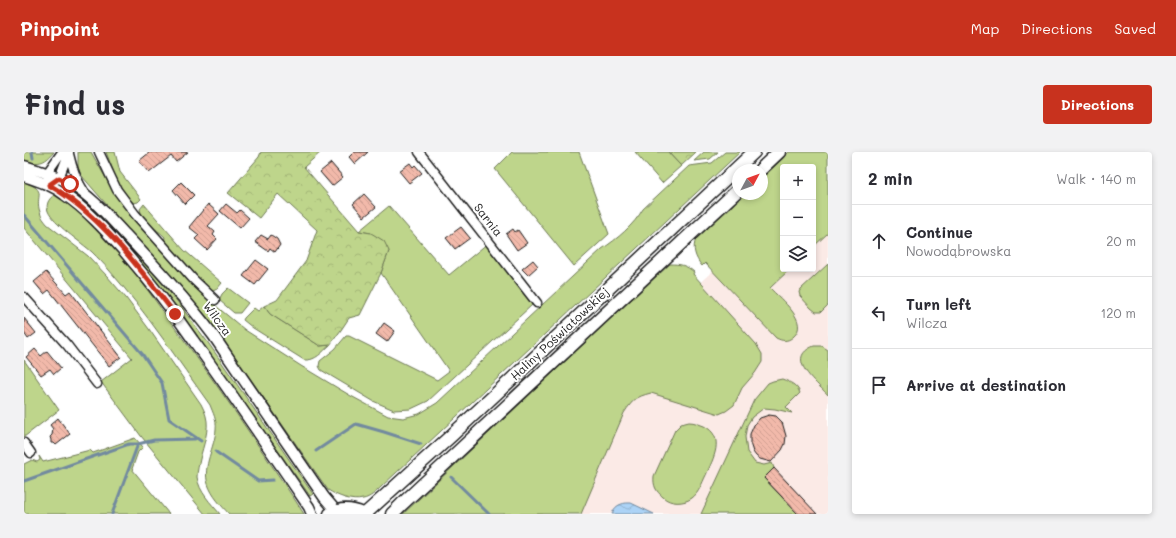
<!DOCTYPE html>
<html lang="en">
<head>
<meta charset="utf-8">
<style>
	:root { --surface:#fff; --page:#f2f2f3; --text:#2b2b33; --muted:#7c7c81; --line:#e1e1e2; --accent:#c8321e }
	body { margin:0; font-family:Mali,sans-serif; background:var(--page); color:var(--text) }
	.controls { position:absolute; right:12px; top:12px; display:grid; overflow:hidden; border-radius:4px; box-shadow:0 2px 6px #0003 }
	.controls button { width:36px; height:36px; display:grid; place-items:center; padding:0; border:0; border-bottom:1px solid var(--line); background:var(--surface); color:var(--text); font:20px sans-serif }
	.compass { position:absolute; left:708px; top:12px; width:36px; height:36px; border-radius:50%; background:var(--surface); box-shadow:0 2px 6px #0003; rotate:49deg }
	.stop { position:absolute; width:12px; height:12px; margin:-9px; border:3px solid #c8321e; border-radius:50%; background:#fff }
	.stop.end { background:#c8321e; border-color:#fff; box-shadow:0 1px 4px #0008 }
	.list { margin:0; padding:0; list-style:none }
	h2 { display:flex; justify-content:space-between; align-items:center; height:52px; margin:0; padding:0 16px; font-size:17px }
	h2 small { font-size:13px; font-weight:400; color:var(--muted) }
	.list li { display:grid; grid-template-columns:26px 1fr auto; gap:12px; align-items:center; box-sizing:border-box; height:72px; padding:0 16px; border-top:1px solid var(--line) }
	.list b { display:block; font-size:15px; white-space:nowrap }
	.list p { margin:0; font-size:13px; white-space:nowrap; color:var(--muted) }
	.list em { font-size:13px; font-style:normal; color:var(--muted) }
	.icon { flex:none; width:22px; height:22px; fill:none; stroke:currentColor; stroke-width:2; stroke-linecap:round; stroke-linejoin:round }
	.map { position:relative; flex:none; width:804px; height:362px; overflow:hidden; border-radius:4px }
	header { display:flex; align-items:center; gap:24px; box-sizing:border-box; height:56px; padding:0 20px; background:var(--accent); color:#fff }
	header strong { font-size:19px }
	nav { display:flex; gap:22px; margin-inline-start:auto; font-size:14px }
	.intro { display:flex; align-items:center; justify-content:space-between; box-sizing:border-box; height:96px; padding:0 24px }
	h1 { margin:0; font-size:28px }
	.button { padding:10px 18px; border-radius:4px; background:var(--accent); color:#fff; font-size:14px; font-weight:700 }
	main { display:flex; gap:24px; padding:0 24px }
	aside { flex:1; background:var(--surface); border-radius:4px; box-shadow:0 2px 6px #0003 }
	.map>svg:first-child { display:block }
	.built { fill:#fbeae6 }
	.grass { fill:#bed58b; stroke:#6d7854 }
	.forest { fill:url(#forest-crowns); stroke:#6d7854 }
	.water { fill:url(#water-waves); stroke:#728a9f }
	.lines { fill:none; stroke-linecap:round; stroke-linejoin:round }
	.stream { stroke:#728a9f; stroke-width:3 }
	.building { fill:url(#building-back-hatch); stroke:#1c1c1c }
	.minor-casing { stroke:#1c1c1c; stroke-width:11 }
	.tertiary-casing { stroke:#1c1c1c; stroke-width:13 }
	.primary-casing { stroke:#1c1c1c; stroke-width:15 }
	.minor { stroke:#fff; stroke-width:8 }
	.tertiary { stroke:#fff; stroke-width:10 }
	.primary { stroke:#fff; stroke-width:12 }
	.route { stroke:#c8321e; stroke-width:5 }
	.labels { text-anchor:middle; stroke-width:4; stroke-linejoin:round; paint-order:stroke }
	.street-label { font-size:12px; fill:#1c1c1c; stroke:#fff }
</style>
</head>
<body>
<header>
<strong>Pinpoint</strong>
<nav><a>Map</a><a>Directions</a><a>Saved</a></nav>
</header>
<div class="intro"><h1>Find us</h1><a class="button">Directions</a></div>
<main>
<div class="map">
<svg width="804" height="362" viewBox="0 0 804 362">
	<defs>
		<pattern id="forest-crowns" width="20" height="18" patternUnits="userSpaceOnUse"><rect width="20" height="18" fill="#bed58b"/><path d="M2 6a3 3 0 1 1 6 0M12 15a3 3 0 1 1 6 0" fill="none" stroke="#a3b677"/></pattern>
		<pattern id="water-waves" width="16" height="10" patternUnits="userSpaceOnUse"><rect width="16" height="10" fill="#acd3f6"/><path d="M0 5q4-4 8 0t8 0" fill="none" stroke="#93b5d2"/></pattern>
		<pattern id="building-back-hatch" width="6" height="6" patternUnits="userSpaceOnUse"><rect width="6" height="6" fill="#f2b9aa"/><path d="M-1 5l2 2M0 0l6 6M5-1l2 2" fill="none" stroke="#cf9e92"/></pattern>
	</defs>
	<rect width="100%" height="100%" fill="#fff"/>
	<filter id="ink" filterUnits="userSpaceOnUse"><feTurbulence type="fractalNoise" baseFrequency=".025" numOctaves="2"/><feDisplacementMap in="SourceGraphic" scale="8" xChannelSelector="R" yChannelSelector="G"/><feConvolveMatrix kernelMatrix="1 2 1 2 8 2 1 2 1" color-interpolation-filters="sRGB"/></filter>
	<g filter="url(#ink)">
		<!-- built -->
		<path class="built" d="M 804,0 L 804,362 L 475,362 L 660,146 L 704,104 L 759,117 L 789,117 L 789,15 Z"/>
		<!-- grass -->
		<path class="grass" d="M 0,0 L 30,0 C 20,12 14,12 0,9 Z
			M 54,0 L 67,0 L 88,37 L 145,104 L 192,154 L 221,178 L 277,214 L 327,244 L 364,264 L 379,266 L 395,262 L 413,251 L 578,97 C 593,87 610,73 619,57 L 665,14 L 688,11 L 701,0 L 716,0 L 357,335 C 352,340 346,346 339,347 C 328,350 313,344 304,338 L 183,165 L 152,129 L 108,82 L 57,23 L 54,16 Z
			M 82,0 L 91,0 L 96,20 L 117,47 L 114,50 L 110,51 L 104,46 L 93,29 Z
			M 488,0 L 555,0 L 585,82 L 550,114 L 471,17 Z
			M 611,0 L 644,0 L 657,14 L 638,31 Z
			M 680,0 L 694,0 L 686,7 L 670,9 Z
			M 765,0 L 804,0 L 804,81 L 789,95 L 789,15 L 759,15 L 759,117 L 766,117 L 746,136 C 756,147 787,170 769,185 C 763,190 758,189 752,186 L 681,111 L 678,114 C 671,106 668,96 672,87 L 721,42 L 738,42 L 738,26 Z
			M 0,30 C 25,39 10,43 16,60 C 17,65 20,68 23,72 L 64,104 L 83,124 L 102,146 L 125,177 L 177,252 C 179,256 181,260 182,264 C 186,277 179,294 176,307 C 175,312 173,319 173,325 C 175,340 187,351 196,362 L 181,362 L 117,284 L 77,230 L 108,206 L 0,76 Z
			M 33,42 C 83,79 115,126 151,176 C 193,232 232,290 271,348 L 280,362 L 205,362 C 197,353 188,344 184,332 C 178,314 191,295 192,277 C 193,268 189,261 186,253 C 153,207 122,160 85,118 C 80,112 74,106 68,100 C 57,90 29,72 24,59 C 21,52 26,44 33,42 Z
			M 120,52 L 160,98 L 198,131 L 193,137 L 189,139 L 185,138 L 140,89 L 141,85 C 132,76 118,70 116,57 Z
			M 365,54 L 425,123 L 464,91 L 507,148 L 508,153 L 404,249 L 387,257 L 370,258 L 349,249 L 297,218 L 295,214 L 296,209 L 311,197 L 322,184 L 325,184 L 413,228 L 425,219 L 357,121 L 365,99 L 347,81 L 335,79 Z
			M 106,94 L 153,149 L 185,192 L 289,342 L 286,344 L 162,168 L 142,142 L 103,97 Z
			M 646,112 C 656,112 662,113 670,120 L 669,122 L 732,192 L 738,202 L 738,210 L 731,221 L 718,236 L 710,253 L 702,259 L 695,262 L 627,241 C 611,245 609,248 600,261 L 557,362 L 379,362 L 569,183 Z
			M 804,112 L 804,153 L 797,160 L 792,160 L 787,156 L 776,144 L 775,140 L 777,137 Z
			M 204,136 L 224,151 L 216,161 L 210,161 L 195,148 L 198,142 Z
			M 240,154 L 246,162 L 296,194 L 306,193 C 298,200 292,209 280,208 L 229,176 L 219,168 L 220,166 L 230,156 L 234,159 Z
			M 790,194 L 798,194 L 804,198 L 804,243 C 792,230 760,206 790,194 Z
			M 0,208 L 35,258 L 0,285 Z
			M 758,227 C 766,230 773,233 776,241 L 762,255 L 768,261 L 751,257 L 740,256 L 728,265 L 723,273 L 721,285 L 723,300 L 731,311 L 740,313 L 748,311 L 750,316 L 740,326 L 774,362 L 677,362 L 730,248 L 744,231 L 749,229 Z
			M 665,270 C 671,270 674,272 680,274 C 702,285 689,307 682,323 C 678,331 675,341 668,346 C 660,352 646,352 639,345 C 632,339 629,334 630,324 L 651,278 L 657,272 Z
			M 111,286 L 119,295 L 114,300 L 108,317 L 145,362 L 0,362 L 0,312 L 8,308 L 13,310 L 16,308 L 15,304 L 19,310 L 66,298 L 69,301 Z"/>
		<!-- forest -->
		<path class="forest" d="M 237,0 L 297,0 L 280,15 L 335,79 L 347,81 L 360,89 L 365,99 L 357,121 L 336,163 L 325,166 L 317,178 L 306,193 L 296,194 L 246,162 L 240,154 L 253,148 L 282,109 L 293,78 L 254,42 L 235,66 L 204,41 L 235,5 Z
			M 644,0 L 672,0 L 657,14 Z"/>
		<!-- water -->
		<path class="water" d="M 602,351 L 607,351 L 630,362 L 588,362 C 590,355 595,352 602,351 Z"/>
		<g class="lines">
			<!-- stream -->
			<path class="stream" d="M 8,0 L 9,6
				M 0,63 L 119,203 L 138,231 L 145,267 L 177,289
				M 292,299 L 332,272 L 360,280 L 397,292
				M 192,300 L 234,329 L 249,328
				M 427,325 L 465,362
				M 0,329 L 105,292 L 114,292 L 130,288 L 171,287
				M 88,362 L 114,292"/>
		</g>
		<!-- building -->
		<path class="building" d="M 126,0 L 164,0 L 152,10 L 147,4 L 125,21 L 115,9 Z
			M 330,0 L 344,0 L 331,12 L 325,5 Z
			M 307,11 L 319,25 L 308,34 L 296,20 Z
			M 386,11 L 389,15 L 391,13 L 398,21 L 385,31 L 375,19 Z
			M 157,30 L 170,43 L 161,52 L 149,38 Z
			M 340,42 L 352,55 L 340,65 L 329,52 Z
			M 184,52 L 195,62 L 184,74 L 191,80 L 189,83 L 193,87 L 183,98 L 171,87 L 175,83 L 165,75 Z
			M 202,52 L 213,61 L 216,58 L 225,66 L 216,76 L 196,59 Z
			M 437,75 L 446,86 L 431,97 L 422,86 Z
			M 489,77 L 491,80 L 494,78 L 503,91 L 493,98 L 482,82 Z
			M 237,83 L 244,87 L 247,83 L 253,87 L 256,93 L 251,100 L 246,96 L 244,99 L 231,90 Z
			M 232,108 L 244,117 L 231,133 L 219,124 Z
			M 509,108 L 514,114 L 504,123 L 498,117 Z
			M 22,120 L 42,142 L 46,139 L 97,205 L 85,214 L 25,138 L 20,142 L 10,130 Z
			M 0,166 L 12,181 L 4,187 L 0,181 Z
			M 360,171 L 371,179 L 363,190 L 352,182 Z
			M 11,197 L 17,204 L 23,199 L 37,216 L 30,222 L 26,217 L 17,223 L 2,205 Z
			M 745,263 L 752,264 L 758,270 L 762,284 L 761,292 L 758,298 L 747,310 L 736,307 L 732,304 L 729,300 L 726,291 L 726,282 L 730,273 L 736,266 Z
			M 34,266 L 46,282 L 32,293 L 30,291 L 27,291 L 27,288 L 26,285 L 28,283 L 29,277 L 26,273 Z
			M 750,316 L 793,362 L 774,362 L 740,326 Z"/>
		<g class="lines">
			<!-- minor casing -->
			<g class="minor-casing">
				<path id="minor" d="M 38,0 L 23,21 L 25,33 L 35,26 L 45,0
					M 75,0 L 93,38 L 111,62 L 136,90 L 169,127 L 191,148
					M 395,0 L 513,151
					M 45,2 C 48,16 53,29 61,41
					M 0,145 L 43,193 L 73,232
					M 0,291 L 7,301"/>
			</g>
			<!-- tertiary casing -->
			<g class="tertiary-casing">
				<path id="tertiary" d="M 0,14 C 16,19 31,23 45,31 C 67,44 84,64 101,82 C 132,115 162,147 189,183 L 300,345 L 312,359
					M 0,24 C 14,29 29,33 41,43 C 63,58 81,78 98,97 C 123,126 147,156 169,188 C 209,243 247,299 285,355 L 288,362"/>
			</g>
			<!-- primary casing -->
			<g class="primary-casing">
				<path id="primary" d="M 736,18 L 755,0
					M 306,362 C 317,356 328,357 339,362
					M 341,362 L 428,283 L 730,0
					M 368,362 L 378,352 L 714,38"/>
			</g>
			<!-- minor -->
			<use href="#minor" class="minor"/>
			<!-- tertiary -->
			<use href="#tertiary" class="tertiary"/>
			<!-- primary -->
			<use href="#primary" class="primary"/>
		</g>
	</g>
	<g class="lines" filter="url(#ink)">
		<!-- route -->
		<path class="route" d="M 46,32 L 35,26 L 25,33 C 76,62 115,116 151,162"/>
	</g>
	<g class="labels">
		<!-- street labels -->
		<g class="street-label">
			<text transform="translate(464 68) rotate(52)" y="4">Sarnia</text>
			<text transform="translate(193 167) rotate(54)" y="4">Wilcza</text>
			<text transform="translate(536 182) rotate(-43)" y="4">Haliny Poświatowskiej</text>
		</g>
	</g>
</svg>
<div class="controls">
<button>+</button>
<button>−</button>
<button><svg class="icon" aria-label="layers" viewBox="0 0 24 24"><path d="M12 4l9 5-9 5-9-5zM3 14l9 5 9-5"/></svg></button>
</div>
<svg class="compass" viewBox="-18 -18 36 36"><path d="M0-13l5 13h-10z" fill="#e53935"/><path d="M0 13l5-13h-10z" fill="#7c7c81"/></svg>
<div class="stop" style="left:46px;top:32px"></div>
<div class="stop end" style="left:151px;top:162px"></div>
</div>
<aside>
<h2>2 min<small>Walk · 140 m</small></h2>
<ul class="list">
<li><svg class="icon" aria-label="ahead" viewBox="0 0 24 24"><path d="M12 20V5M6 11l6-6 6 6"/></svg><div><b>Continue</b><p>Nowodąbrowska</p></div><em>20 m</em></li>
<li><svg class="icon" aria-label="left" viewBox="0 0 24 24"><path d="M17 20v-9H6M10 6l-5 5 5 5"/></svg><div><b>Turn left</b><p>Wilcza</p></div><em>120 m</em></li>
<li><svg class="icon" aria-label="arrive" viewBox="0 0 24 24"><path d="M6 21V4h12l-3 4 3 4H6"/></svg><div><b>Arrive at destination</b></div></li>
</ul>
</aside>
</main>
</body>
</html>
